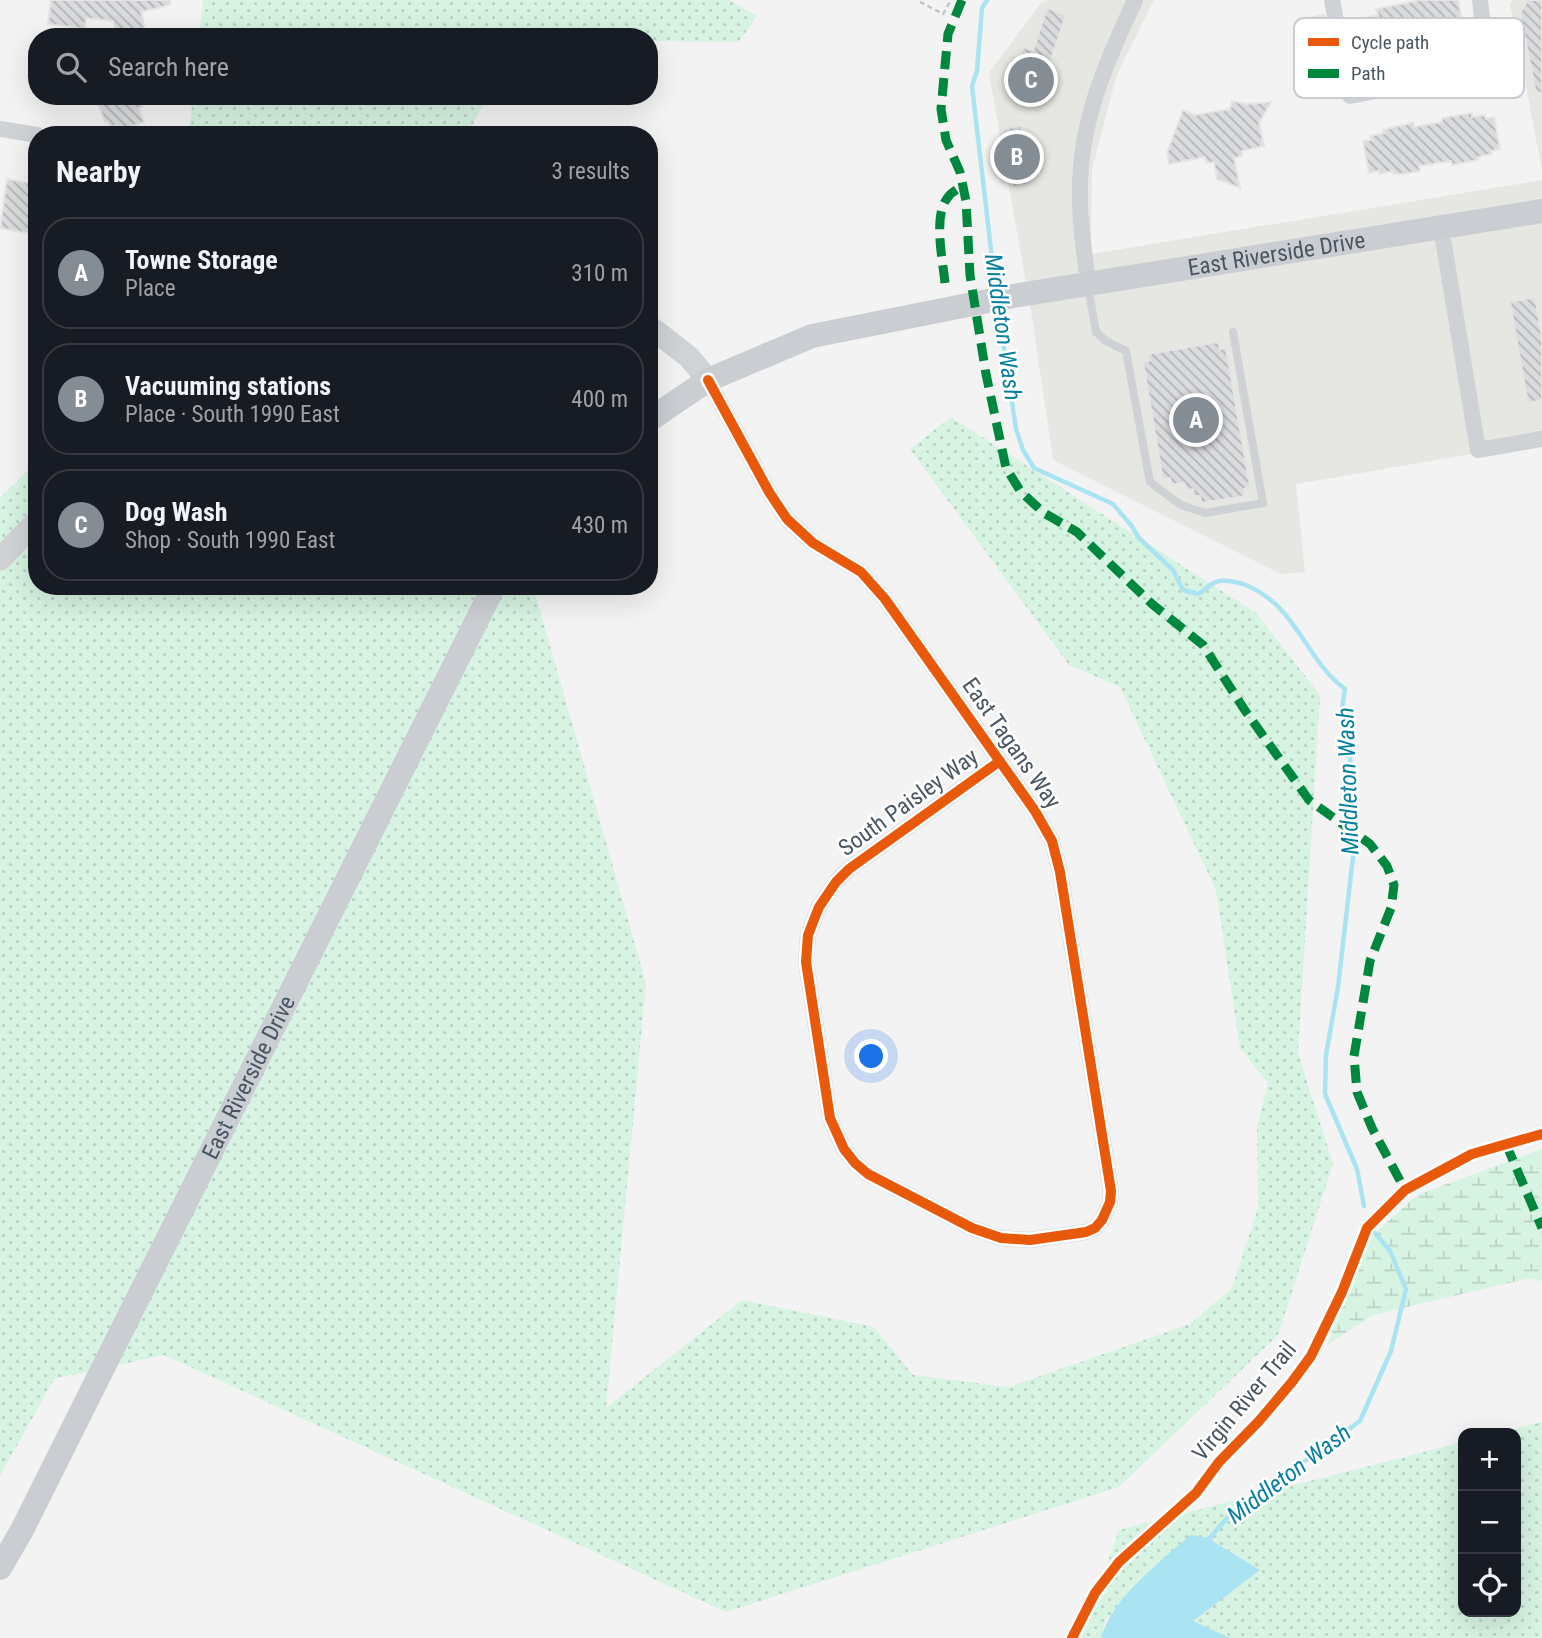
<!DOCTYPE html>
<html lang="en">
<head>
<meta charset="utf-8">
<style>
	:root { --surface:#171b24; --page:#20242c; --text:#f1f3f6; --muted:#9ea1a6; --line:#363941; --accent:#848c94 }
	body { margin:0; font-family:"Roboto Condensed",sans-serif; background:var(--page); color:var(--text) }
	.controls { position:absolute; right:21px; bottom:21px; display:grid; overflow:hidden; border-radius:14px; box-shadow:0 7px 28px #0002 }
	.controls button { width:63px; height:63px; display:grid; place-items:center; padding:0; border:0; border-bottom:2px solid var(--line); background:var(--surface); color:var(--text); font:35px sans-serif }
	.you { position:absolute; left:872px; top:1057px; width:24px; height:24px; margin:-18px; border:5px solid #fff; border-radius:50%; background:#1a73e8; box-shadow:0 0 0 10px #1a73e833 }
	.badge { display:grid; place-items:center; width:46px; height:46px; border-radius:50%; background:var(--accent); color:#fff; font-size:23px; font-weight:700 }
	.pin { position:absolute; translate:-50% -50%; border:4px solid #fff; box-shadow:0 2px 7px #0006 }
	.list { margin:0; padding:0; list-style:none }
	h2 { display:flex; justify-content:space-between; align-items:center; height:91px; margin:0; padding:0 28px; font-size:30px }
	h2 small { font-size:23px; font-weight:400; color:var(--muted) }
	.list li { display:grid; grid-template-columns:46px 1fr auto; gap:21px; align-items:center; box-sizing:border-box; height:112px; margin:0 14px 14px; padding:0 14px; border:2px solid var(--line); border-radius:28px }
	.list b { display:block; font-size:26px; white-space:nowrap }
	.list p { margin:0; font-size:23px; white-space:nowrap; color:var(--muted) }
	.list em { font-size:23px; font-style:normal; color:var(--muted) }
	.icon { flex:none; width:38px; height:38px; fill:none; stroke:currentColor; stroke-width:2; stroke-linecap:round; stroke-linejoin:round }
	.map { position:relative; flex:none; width:1542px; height:1638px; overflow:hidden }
	.search { position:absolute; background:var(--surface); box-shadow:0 7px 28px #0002; left:28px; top:28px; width:630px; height:77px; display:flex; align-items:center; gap:18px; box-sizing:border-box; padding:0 24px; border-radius:28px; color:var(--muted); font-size:26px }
	.panel { position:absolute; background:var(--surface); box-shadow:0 7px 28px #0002; left:28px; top:126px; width:630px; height:469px; border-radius:28px }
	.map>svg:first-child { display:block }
	.commercial { fill:#e6e6e2 }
	.grass { fill:url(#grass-dots) }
	.wetland { fill:url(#wetland-marsh) }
	.water { fill:#aae3f2 }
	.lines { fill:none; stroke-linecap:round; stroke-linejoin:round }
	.stream { stroke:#aae3f2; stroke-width:4.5 }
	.building { fill:url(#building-back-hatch); stroke:#e5e5e6; stroke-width:2 }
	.path { stroke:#bcc8c4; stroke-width:2.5; stroke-dasharray:5 3.5; stroke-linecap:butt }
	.lane { stroke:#cfd2d4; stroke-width:8 }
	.street { stroke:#cfd2d4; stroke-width:16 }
	.secondary { stroke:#d0d3d5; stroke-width:23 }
	.primary { stroke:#caced2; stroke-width:24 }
	.quiet { stroke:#00873e; stroke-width:9; stroke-dasharray:18 9; stroke-linecap:butt }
	.cycleway-casing { stroke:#fff; stroke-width:15 }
	.cycleway { stroke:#e8590c; stroke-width:10 }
	.labels { text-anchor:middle; stroke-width:5; stroke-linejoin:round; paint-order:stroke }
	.street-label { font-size:23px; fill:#495561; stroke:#fff }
	.water-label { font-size:24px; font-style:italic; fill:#067f9f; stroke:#fff }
	.key { fill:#fff; stroke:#c8ccd0; stroke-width:2 }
	.key-label { font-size:19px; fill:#495561 }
</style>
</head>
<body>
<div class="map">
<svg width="1542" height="1638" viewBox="0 0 1542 1638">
	<defs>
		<pattern id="grass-dots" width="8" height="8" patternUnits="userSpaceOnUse" patternTransform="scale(1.75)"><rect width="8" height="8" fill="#d7f3e2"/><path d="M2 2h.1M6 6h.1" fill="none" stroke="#bad2c4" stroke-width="1.8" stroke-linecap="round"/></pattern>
		<pattern id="wetland-marsh" width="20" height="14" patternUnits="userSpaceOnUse" patternTransform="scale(1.75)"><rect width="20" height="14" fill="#d7f3e2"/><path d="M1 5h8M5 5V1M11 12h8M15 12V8" fill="none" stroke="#bad2c4"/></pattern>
		<pattern id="building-back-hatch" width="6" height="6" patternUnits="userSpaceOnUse" patternTransform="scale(1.75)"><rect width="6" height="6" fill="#dadbdd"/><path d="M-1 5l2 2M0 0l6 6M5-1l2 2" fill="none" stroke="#b3b4b7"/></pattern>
	</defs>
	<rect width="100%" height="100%" fill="#f3f3f3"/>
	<!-- commercial -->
	<path class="commercial" d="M 1048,0 L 1154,0 L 1116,77 L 1092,169 L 1091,254 L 1542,180 L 1542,442 L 1296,484 L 1305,572 L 1281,574 L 1053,460 L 1033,323 L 989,73 L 1041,3 Z
		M 1513,0 L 1542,0 L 1542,170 L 1510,4 Z"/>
	<!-- grass -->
	<path class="grass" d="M 203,0 L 730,0 L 757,16 L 739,42 L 649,41 L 649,37 L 199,37 Z
		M 193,96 L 488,96 L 467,135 L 189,135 Z
		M 951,417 L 1256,613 L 1320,695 L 1298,1053 L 1333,1164 L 1278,1335 L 1119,1487 L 726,1612 L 164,1355 L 54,1379 L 0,1476 L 0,498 L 37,462 L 37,586 L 533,586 L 646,983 L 606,1408 L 742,1300 L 874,1327 L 913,1375 L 1009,1387 L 1190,1324 L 1232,1288 L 1258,1208 L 1257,1127 L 1268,1083 L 1240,1048 L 1216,890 L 1120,687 L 1069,665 L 910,449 Z
		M 1542,1422 L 1542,1638 L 1230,1638 L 1192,1621 L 1260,1570 L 1214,1542 L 1211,1538 L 1106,1619 L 1101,1638 L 1081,1638 L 1119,1530 L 1463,1442 L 1463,1612 L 1516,1612 L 1516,1433 L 1498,1433 Z"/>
	<!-- wetland -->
	<path class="wetland" d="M 1542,1149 L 1542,1281 L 1530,1278 L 1373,1315 L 1327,1345 L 1369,1239 L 1417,1195 Z"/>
	<!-- water -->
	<path class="water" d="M 1190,1535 L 1211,1538 L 1214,1542 L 1260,1570 L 1193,1621 L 1230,1638 L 1101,1638 C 1114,1595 1158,1565 1190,1535 Z"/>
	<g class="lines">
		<!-- stream -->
		<path class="stream" d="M 987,0 L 982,8 L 977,71 L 972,86 L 996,293
			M 998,309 L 1016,429 L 1023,450 L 1034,468 L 1113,504 L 1131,525 L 1139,538 L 1173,570 L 1183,590 L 1198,594 C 1204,591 1210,584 1216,582 C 1224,579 1236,582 1243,584 C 1297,604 1305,660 1345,689 L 1341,716 L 1350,754 L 1353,857 L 1338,987 L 1326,1055 L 1325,1094 L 1357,1169 L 1364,1206
			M 1207,1541 L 1229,1516 L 1360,1421 L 1391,1351 L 1406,1289 L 1390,1251 L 1374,1232"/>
	</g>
	<!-- building -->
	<path class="building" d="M 51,0 L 170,0 L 170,5 L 141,12 L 145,28 L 136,30 L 137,36 L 116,33 L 113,21 L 86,18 L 85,29 L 48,24 Z
		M 1420,0 L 1458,0 L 1466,41 L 1457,43 L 1458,49 L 1439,53 L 1386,62 L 1385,55 L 1375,57 L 1368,17 L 1378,15 L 1376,9 Z
		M 1528,0 L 1542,0 L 1542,93 L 1536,93 L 1520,13 Z
		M 1047,8 L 1066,15 L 1040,92 L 1011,83 L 1023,47 L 1033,51 Z
		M 1324,15 L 1335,74 L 1318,77 L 1307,18 Z
		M 95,96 L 139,96 L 142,107 L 139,108 L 144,122 L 118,131 L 116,125 L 110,128 L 108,121 L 105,122 Z
		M 1232,101 L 1246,104 L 1271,102 L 1259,123 L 1264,146 L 1242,151 L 1242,156 L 1234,158 L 1240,188 L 1217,179 L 1214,162 L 1206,163 L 1205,157 L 1169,164 L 1167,153 L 1183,110 L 1195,115 L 1230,109 Z
		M 1472,113 L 1472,117 L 1485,115 L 1486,119 L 1494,117 L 1500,149 L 1491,151 L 1492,154 L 1478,157 L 1478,160 L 1452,165 L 1451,161 L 1419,166 L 1420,171 L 1403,174 L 1393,174 L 1393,171 L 1379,174 L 1379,171 L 1369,173 L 1363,141 L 1371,140 L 1370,136 L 1384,133 L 1383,130 L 1393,127 L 1413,123 L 1414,127 L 1442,122 L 1442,118 Z
		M 1021,126 L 1030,184 L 1013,187 L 1003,129 Z
		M 7,179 L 34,184 L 33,190 L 37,191 L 37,219 L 35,218 L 32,234 L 0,228 Z
		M 1535,297 L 1542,337 L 1542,400 L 1528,403 L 1510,302 Z
		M 1218,342 L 1220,349 L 1226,348 L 1250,487 L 1244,489 L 1245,496 L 1201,503 L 1200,496 L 1194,497 L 1193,489 L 1186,491 L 1184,483 L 1171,485 L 1170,478 L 1163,480 L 1143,362 L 1149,361 L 1148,354 Z"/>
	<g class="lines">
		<!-- path -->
		<path class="path" d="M 920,2 L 943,14 L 951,0"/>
		<!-- lane -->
		<path class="lane" d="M 1088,287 L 1096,332 L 1106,341 L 1126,351 L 1150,482 L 1181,505 L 1205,513 L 1263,503 L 1233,332"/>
		<!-- street -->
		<path class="street" d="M 1332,0 L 1350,96 L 1488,70 L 1480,0
			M 0,129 L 37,135
			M 1441,227 L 1478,450 L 1542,439
			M 1088,284 C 1085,256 1080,227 1080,199 C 1078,124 1105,66 1135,0
			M 708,380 L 769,492 L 787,519 L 813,543 L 861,572 L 885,599 L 1035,811 L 1052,841 L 1060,872 L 1111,1191 L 1110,1202 L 1102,1220 L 1095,1228 L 1086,1232 L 1030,1240 L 1001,1238 L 972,1228 L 868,1174 L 855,1163 L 844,1149 L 830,1118 L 806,962 L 808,935 L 819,907 L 836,882 L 849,869 L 1000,761"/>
		<!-- secondary -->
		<path class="secondary" d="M 649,326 L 689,357 L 708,380
			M 0,559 L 37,521"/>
		<!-- primary -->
		<g class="primary">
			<path id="s1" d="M 649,420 L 708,380 L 812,336 L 1013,296 L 1542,211"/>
			<path id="s2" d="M 0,1568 L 22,1530 L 494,586"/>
		</g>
		<!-- quiet -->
		<path class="quiet" d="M 962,0 L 948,34 L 941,109 L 946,140 L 960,172 L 966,201 L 970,275 L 986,374 L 1006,468 L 1021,492 L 1044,513 L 1077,532 L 1152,604 L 1203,645 L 1244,709 L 1309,800 L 1370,844 L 1387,866 L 1394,885 L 1391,908 L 1370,961 L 1354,1056 L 1357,1092 L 1372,1128 L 1405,1190
			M 945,283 C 943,261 932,213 949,196 C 952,192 958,189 962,186
			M 1506,1144 L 1542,1228"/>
		<!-- cycleway casing -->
		<g class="cycleway-casing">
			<path id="cycleway" d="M 708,380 L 769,492 L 787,519 L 813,543 L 861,572 L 885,599 L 1035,811 L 1052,841 L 1060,872 L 1111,1191 L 1110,1202 L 1102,1220 L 1095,1228 L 1086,1232 L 1030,1240 L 1001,1238 L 972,1228 L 868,1174 L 855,1163 L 844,1149 L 830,1118 L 806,962 L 808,935 L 819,907 L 836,882 L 849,869 L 1000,761
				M 1072,1638 L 1095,1593 L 1119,1562 L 1196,1493 L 1219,1462 L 1259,1421 L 1292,1382 L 1311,1356 L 1342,1292 L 1367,1228 L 1405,1190 L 1472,1154 L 1542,1134"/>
		</g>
		<!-- cycleway -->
		<use href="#cycleway" class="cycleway"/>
	</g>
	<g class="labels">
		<!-- street labels -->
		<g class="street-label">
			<text dy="8" stroke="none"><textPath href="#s1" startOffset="656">East Riverside Drive</textPath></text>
			<text transform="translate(1012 743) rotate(55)" y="8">East Tagans Way</text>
			<text transform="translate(908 802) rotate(-36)" y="8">South Paisley Way</text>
			<text dy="8" stroke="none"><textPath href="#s2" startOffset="550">East Riverside Drive</textPath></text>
			<text transform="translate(1244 1401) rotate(-50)" y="8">Virgin River Trail</text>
		</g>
		<!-- water labels -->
		<g class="water-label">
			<text transform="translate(1003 327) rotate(82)" y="8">Middleton Wash</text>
			<text transform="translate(1348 781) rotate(-92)" y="8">Middleton Wash</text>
			<text transform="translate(1289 1474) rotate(-37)" y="8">Middleton Wash</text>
		</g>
	</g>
	<!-- legend -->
	<rect x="1294" y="18" width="230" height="80" rx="10" class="key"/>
	<rect x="1308" y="38" width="31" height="8" fill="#e8590c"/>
	<rect x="1308" y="69" width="31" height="9" fill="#00873e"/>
	<g class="key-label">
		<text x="1351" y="49">Cycle path</text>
		<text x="1351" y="80">Path</text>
	</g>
</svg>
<div class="controls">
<button>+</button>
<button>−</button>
<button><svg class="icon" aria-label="locate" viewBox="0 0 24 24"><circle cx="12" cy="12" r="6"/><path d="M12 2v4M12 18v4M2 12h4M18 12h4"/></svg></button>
</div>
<div class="you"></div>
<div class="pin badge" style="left:1196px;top:420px">A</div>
<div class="pin badge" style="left:1017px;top:157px">B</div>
<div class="pin badge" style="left:1031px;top:80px">C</div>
<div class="search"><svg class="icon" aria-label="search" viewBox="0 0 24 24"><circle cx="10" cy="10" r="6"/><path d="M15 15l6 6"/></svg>Search here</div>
<section class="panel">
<h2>Nearby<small>3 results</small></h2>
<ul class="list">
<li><span class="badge">A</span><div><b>Towne Storage</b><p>Place</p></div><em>310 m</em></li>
<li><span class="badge">B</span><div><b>Vacuuming stations</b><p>Place · South 1990 East</p></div><em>400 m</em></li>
<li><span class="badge">C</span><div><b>Dog Wash</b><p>Shop · South 1990 East</p></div><em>430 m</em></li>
</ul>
</section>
</div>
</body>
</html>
